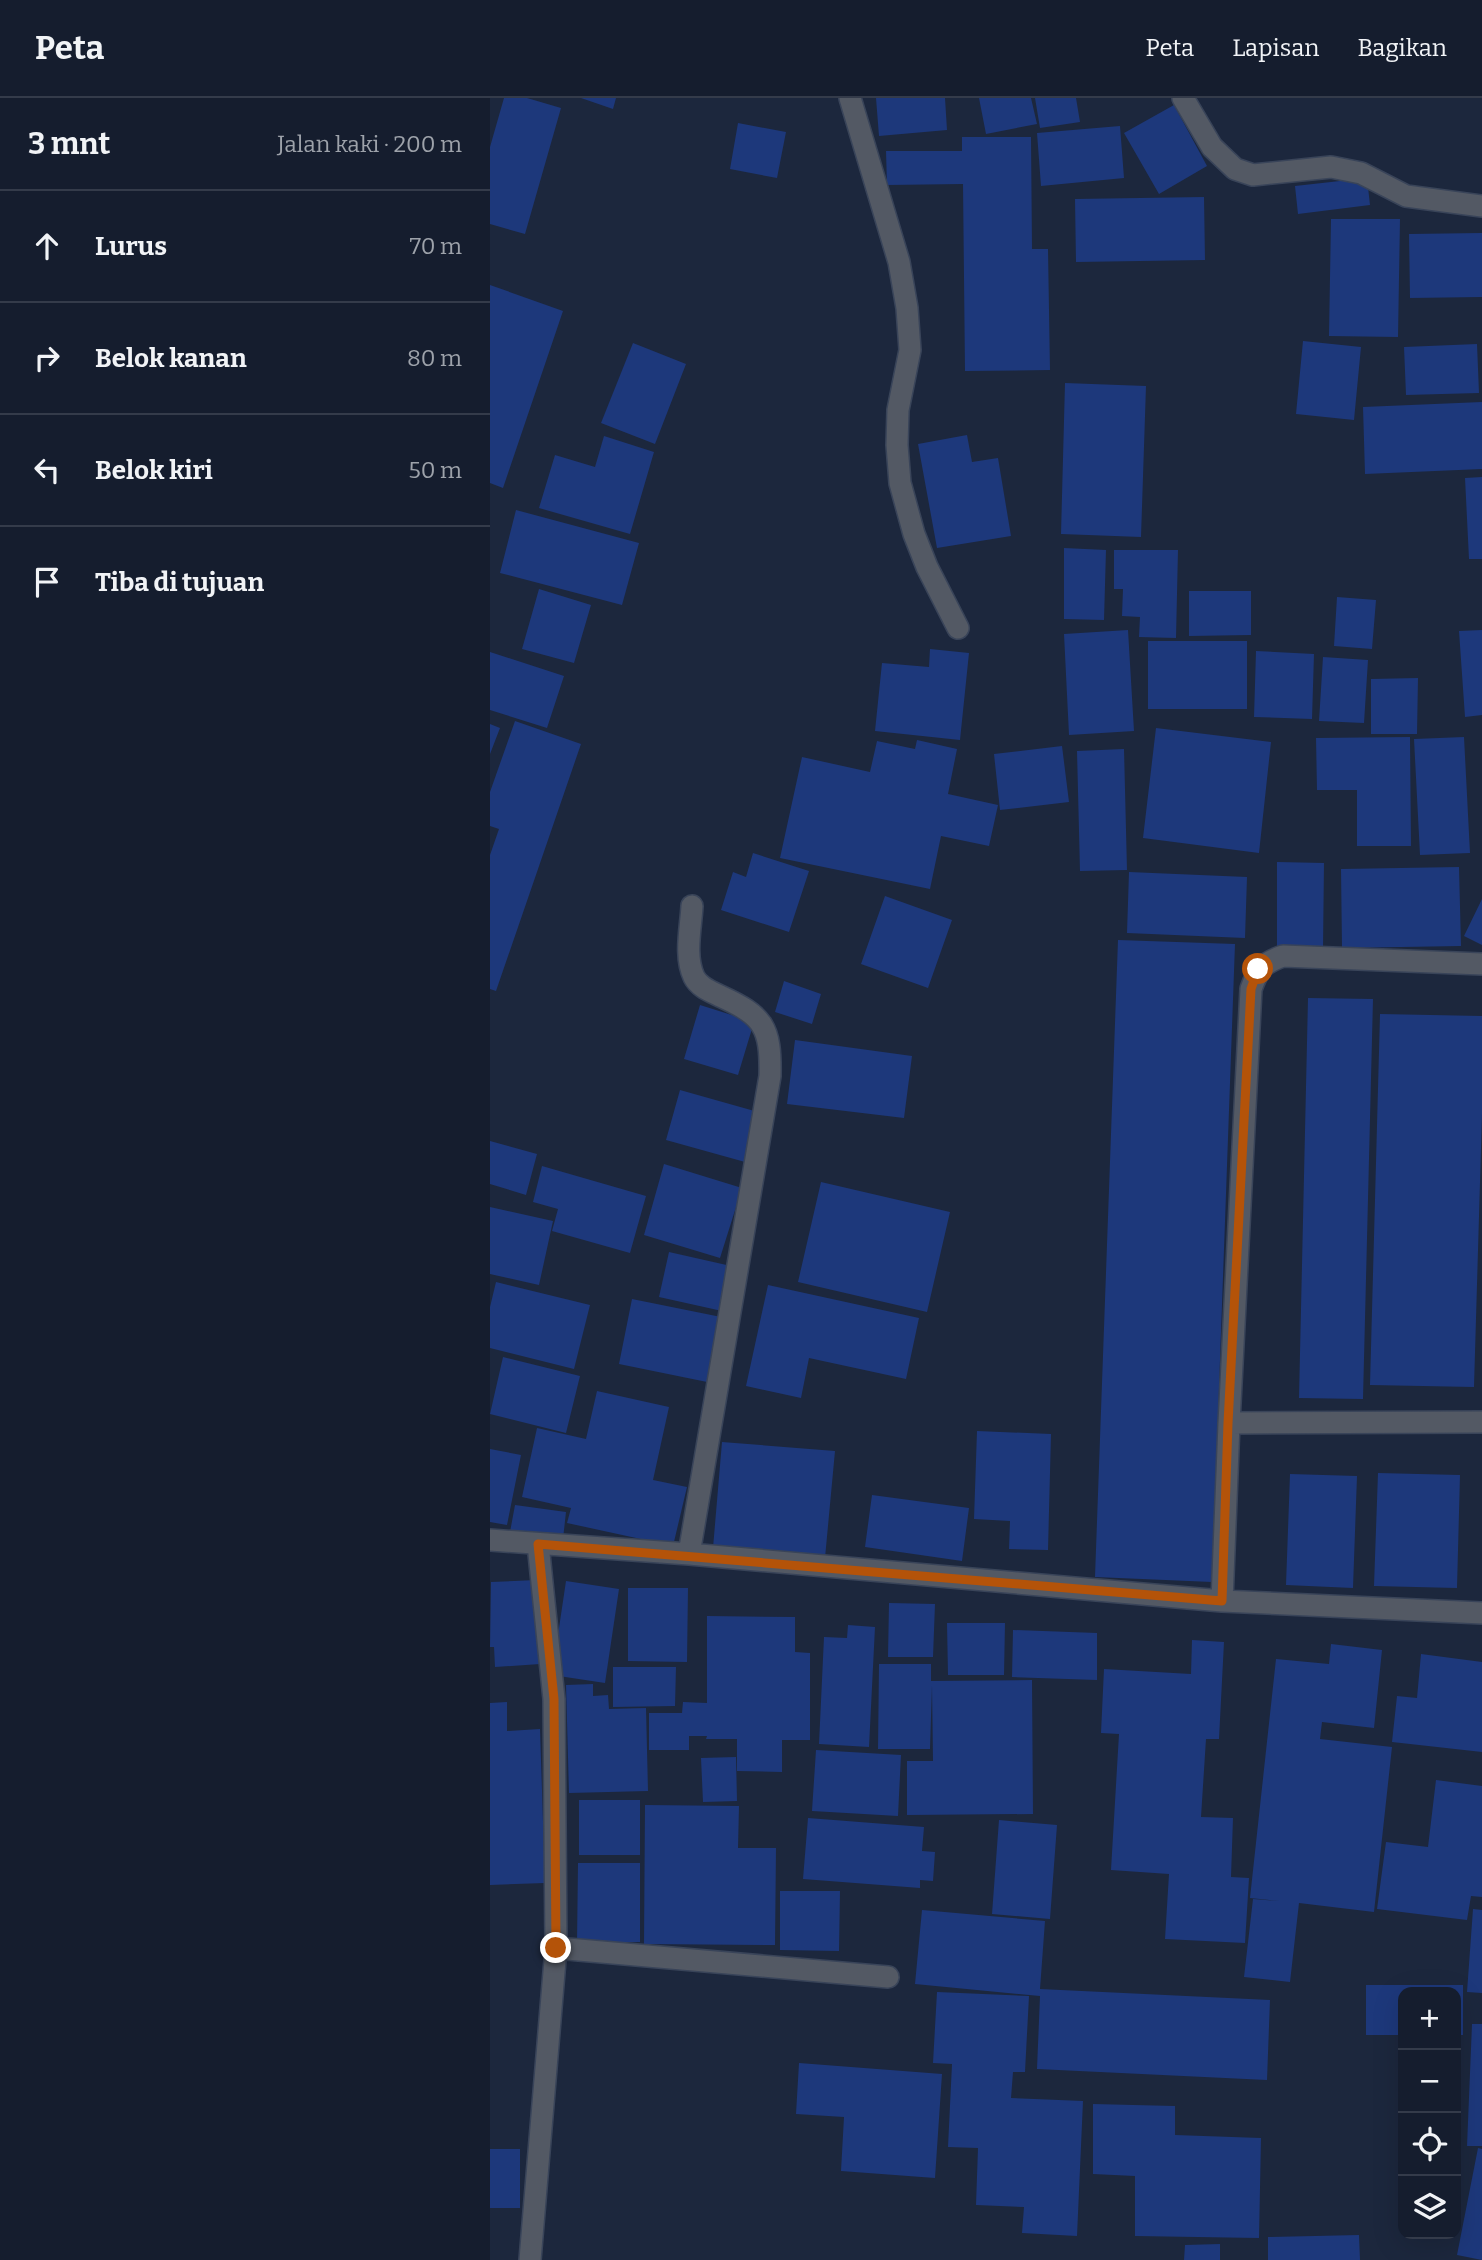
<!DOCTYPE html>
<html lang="id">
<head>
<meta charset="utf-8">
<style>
	:root { --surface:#151d2e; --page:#222a3a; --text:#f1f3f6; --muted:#9da2aa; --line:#343b4a }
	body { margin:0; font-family:Bitter,serif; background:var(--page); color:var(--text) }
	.controls { position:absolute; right:21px; bottom:21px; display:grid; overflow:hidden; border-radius:14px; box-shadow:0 7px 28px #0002 }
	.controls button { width:63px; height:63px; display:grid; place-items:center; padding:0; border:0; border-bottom:2px solid var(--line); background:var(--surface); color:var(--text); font:35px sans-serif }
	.stop { position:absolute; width:21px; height:21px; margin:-16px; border:5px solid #b45309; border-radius:50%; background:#fff }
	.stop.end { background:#b45309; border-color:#fff; box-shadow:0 2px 7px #0008 }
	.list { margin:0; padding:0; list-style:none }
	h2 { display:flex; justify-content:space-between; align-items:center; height:91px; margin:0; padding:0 28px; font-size:30px }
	h2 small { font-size:23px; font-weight:400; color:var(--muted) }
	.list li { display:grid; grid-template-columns:46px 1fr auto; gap:21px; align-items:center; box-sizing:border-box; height:112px; padding:0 28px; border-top:2px solid var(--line) }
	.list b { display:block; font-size:26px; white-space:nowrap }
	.list em { font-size:23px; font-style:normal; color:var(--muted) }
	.icon { flex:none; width:38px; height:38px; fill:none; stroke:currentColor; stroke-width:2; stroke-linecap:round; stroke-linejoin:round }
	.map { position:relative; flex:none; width:992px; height:2162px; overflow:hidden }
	header { display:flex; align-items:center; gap:42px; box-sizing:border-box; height:98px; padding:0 35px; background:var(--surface); border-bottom:2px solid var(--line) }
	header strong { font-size:33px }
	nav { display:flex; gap:38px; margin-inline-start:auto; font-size:24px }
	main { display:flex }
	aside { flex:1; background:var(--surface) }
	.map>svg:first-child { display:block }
	.building { fill:#1d387b }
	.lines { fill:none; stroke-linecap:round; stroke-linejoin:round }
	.minor-casing { stroke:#394459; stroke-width:24 }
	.minor { stroke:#535964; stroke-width:21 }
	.route { stroke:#b45309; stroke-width:9 }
</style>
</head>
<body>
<header>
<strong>Peta</strong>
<nav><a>Peta</a><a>Lapisan</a><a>Bagikan</a></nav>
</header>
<main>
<aside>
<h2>3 mnt<small>Jalan kaki · 200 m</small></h2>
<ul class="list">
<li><svg class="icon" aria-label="ahead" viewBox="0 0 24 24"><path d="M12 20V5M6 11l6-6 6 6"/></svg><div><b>Lurus</b></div><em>70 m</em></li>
<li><svg class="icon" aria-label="right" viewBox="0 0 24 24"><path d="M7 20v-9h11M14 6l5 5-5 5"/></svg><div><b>Belok kanan</b></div><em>80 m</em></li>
<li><svg class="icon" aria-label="left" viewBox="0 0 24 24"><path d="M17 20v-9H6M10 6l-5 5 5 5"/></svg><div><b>Belok kiri</b></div><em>50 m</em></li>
<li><svg class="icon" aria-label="arrive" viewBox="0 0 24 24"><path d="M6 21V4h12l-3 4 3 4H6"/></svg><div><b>Tiba di tujuan</b></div></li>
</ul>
</aside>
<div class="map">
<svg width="992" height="2162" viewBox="0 0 992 2162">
	<rect width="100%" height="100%" fill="#1c273d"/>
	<!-- building -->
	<path class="building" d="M 14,0 L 37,0 L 71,10 L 35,136 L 0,126 L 0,49 Z
		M 91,0 L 126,0 L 123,11 Z
		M 386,0 L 455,0 L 457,32 L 389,38 Z
		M 489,0 L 541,0 L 547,26 L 496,36 Z
		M 545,0 L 586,0 L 590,24 L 550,30 Z
		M 684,7 L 717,68 L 669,96 L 634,35 Z
		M 248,25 L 296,34 L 287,80 L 240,71 Z
		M 630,28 L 634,80 L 551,88 L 547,35 Z
		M 472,39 L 541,39 L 542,151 L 558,151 L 560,272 L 475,273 L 473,86 L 397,87 L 396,53 L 472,53 Z
		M 877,80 L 880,107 L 808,116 L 805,88 Z
		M 714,99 L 715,162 L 586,164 L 585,101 Z
		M 841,121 L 910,121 L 908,239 L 839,238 Z
		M 992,135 L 992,199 L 920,200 L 919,136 Z
		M 0,187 L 73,213 L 13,390 L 0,385 Z
		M 813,243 L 871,249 L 864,322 L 806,316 Z
		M 143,245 L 196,266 L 165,346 L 111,325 Z
		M 987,246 L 989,295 L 916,297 L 914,249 Z
		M 575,285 L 656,288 L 651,439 L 571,436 Z
		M 992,304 L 992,371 L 875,376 L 873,309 Z
		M 477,337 L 482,364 L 508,360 L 521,438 L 447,450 L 428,346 Z
		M 114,338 L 164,354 L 140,436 L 49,410 L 65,357 L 105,369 Z
		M 992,379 L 992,461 L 979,461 L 975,380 Z
		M 26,412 L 149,445 L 132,507 L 10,475 Z
		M 574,450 L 616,452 L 614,522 L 574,521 Z
		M 624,452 L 688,452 L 686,540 L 649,539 L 650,519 L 632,518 L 633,491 L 624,491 Z
		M 49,491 L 101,507 L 84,565 L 32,551 Z
		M 699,493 L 761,493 L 761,537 L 699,538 Z
		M 847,499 L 886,502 L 882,551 L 844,548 Z
		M 638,532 L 644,633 L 579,637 L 574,536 Z
		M 992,532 L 992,617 L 975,619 L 969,533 Z
		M 658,543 L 757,543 L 757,611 L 658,611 Z
		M 440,551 L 479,555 L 470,642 L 385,633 L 392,565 L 439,569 Z
		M 766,553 L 824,556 L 822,621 L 764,619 Z
		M 0,554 L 74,578 L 57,630 L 0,612 Z
		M 833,559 L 878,562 L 874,625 L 829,623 Z
		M 928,580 L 927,636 L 881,636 L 881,581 Z
		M 25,623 L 91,646 L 6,893 L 0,891 L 0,757 L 9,731 L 0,728 L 0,694 Z
		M 0,626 L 10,630 L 0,656 Z
		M 666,630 L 781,644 L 769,755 L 653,740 Z
		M 920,639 L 921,748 L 867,748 L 867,692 L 827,692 L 826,640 Z
		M 974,639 L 980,755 L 930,757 L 924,641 Z
		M 427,642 L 467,651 L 458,696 L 508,707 L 499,748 L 451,738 L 440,791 L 290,760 L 312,659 L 380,674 L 387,643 L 425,651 Z
		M 572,648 L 579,704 L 510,712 L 504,656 Z
		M 634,651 L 637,772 L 590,773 L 587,653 Z
		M 263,755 L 319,773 L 299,834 L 231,812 L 243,774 L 256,779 Z
		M 787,764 L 834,765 L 833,851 L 787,850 Z
		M 969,769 L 971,848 L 852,850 L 851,771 Z
		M 639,774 L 757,779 L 755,840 L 637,835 Z
		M 395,798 L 462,822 L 438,890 L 371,866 Z
		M 992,801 L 992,847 L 974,838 Z
		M 628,842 L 745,846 L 722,1484 L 605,1479 Z
		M 294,883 L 331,896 L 322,926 L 285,914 Z
		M 818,900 L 883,901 L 873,1301 L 809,1300 Z
		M 210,907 L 264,924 L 248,977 L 194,961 Z
		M 890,916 L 992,918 L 992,1016 L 984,1289 L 880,1287 Z
		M 305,942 L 422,958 L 414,1020 L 297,1006 Z
		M 190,992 L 268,1014 L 255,1064 L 176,1042 Z
		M 0,1043 L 47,1056 L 36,1097 L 0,1086 Z
		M 174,1066 L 252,1090 L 230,1160 L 154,1137 Z
		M 52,1068 L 156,1098 L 140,1155 L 62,1133 L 68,1111 L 43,1104 Z
		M 331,1084 L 460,1114 L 437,1214 L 308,1184 Z
		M 0,1109 L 63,1123 L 49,1187 L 0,1176 Z
		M 179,1154 L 241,1168 L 232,1213 L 169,1199 Z
		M 6,1184 L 100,1207 L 84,1271 L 0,1250 L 0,1209 Z
		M 278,1187 L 429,1220 L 416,1281 L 319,1260 L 311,1300 L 256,1288 Z
		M 142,1201 L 236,1220 L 222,1285 L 129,1266 Z
		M 13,1259 L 90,1278 L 76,1335 L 0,1316 Z
		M 107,1293 L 179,1309 L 163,1382 L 197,1389 L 183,1448 L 77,1425 L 81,1410 L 32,1399 L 47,1330 L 96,1341 Z
		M 487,1333 L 561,1336 L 558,1452 L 519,1451 L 520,1423 L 484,1421 Z
		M 232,1344 L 345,1353 L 335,1460 L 223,1450 Z
		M 0,1351 L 31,1357 L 17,1427 L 0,1424 Z
		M 888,1375 L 970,1377 L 967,1490 L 884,1488 Z
		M 800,1376 L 867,1378 L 863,1490 L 796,1487 Z
		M 382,1397 L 479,1410 L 472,1463 L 375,1449 Z
		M 25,1407 L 76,1414 L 73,1441 L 20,1434 Z
		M 46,1482 L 50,1566 L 5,1569 L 4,1549 L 0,1549 L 1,1484 Z
		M 76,1483 L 129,1491 L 115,1585 L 62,1577 Z
		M 138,1490 L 198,1490 L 197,1564 L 138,1563 Z
		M 399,1505 L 445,1506 L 443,1559 L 398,1559 Z
		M 217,1518 L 305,1519 L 305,1554 L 320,1555 L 320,1642 L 292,1642 L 292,1674 L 247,1673 L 247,1641 L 216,1641 L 217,1638 L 199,1638 L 199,1652 L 159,1652 L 159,1615 L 192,1615 L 193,1604 L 217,1605 Z
		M 457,1525 L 515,1525 L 514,1577 L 458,1577 Z
		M 358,1527 L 385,1529 L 379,1649 L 329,1646 L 334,1539 L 357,1540 Z
		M 523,1532 L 607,1535 L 607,1582 L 522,1579 Z
		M 702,1542 L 734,1544 L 729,1641 L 716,1641 L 711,1719 L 743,1720 L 741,1779 L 759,1780 L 755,1845 L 675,1841 L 679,1776 L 621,1772 L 629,1636 L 611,1635 L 614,1571 L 701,1576 Z
		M 841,1546 L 892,1552 L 884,1630 L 832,1624 L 830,1641 L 902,1649 L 884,1814 L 809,1805 L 800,1884 L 754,1879 L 763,1801 L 790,1803 L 760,1800 L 786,1561 L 839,1566 Z
		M 931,1556 L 992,1564 L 992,1654 L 902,1644 L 907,1598 L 927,1600 Z
		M 389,1566 L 441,1566 L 441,1583 L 542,1582 L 543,1716 L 417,1717 L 417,1663 L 443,1663 L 442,1587 L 440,1651 L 388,1651 Z
		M 123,1569 L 186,1569 L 185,1608 L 123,1609 Z
		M 103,1586 L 103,1598 L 118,1597 L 119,1611 L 156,1610 L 158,1693 L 79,1695 L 76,1587 Z
		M 17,1604 L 17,1633 L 50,1631 L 55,1785 L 0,1787 L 0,1605 Z
		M 326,1652 L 411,1657 L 408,1718 L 322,1713 Z
		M 246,1659 L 247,1703 L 213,1704 L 211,1660 Z
		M 946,1682 L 992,1688 L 992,1799 L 981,1798 L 977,1822 L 887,1811 L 896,1744 L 938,1749 Z
		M 89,1702 L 150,1702 L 150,1757 L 89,1757 Z
		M 155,1707 L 249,1708 L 248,1750 L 286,1750 L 285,1847 L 154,1846 Z
		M 318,1720 L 434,1729 L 432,1753 L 445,1754 L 443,1783 L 430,1782 L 430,1790 L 313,1781 Z
		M 509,1722 L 567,1727 L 560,1821 L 502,1816 Z
		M 88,1765 L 150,1765 L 150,1844 L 87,1845 Z
		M 290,1793 L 350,1793 L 349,1853 L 290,1852 Z
		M 983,1811 L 992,1812 L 992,1895 L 977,1894 Z
		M 432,1812 L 555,1823 L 550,1891 L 780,1902 L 777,1982 L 547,1971 L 550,1898 L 425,1886 Z
		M 876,1887 L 973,1887 L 973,1937 L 966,1937 L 966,1894 L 913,1894 L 913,1937 L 876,1937 Z
		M 447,1894 L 539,1898 L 535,1974 L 523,1974 L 521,2000 L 593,2003 L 587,2138 L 532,2135 L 534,2109 L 486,2107 L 488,2050 L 458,2049 L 462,1966 L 443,1965 Z
		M 982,1926 L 992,1926 L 992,2048 L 977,2048 Z
		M 309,1965 L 452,1976 L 445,2080 L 351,2073 L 354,2019 L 306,2016 Z
		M 603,2006 L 685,2008 L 685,2037 L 771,2040 L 769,2140 L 645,2138 L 645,2078 L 603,2076 Z
		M 988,2050 L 992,2051 L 992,2162 L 967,2157 Z
		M 0,2051 L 30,2051 L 30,2110 L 0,2110 Z
		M 869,2137 L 870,2162 L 778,2162 L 778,2139 Z
		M 730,2146 L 730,2162 L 694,2162 L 695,2147 Z"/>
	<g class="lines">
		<!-- minor casing -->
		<g class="minor-casing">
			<path id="minor" d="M 360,0 L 409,164 L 417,210 L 420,252 L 408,312 L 407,347 L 410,385 L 424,436 L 437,469 L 468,530
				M 693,0 L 722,49 L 745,71 L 763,77 L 841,69 L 871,75 L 916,98 L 992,108
				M 739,1325 L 992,1324
				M 0,1442 L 199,1456 L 732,1503 L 992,1515
				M 199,1456 L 280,978 C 281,929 274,918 230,898 C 220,893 209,889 204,879 C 194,858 201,829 202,808
				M 732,1503 L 739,1325 L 761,891 C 768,871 773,865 793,858 L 992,866
				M 66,1850 L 398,1879
				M 40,2162 L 66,1850 L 64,1601 L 48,1446"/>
		</g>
		<!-- minor -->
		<use href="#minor" class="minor"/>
	</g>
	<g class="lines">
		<!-- route -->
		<path class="route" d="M 66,1850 L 64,1601 L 48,1446 L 732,1503 L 738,1325 L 761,891 L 768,871"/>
	</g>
</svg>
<div class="controls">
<button>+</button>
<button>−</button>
<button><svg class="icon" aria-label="locate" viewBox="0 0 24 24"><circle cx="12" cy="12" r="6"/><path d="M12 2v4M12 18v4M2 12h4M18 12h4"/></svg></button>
<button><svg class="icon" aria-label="layers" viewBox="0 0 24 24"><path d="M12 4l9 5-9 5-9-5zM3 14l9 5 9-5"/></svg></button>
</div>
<div class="stop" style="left:768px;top:871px"></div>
<div class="stop end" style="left:66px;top:1850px"></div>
</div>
</main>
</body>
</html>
